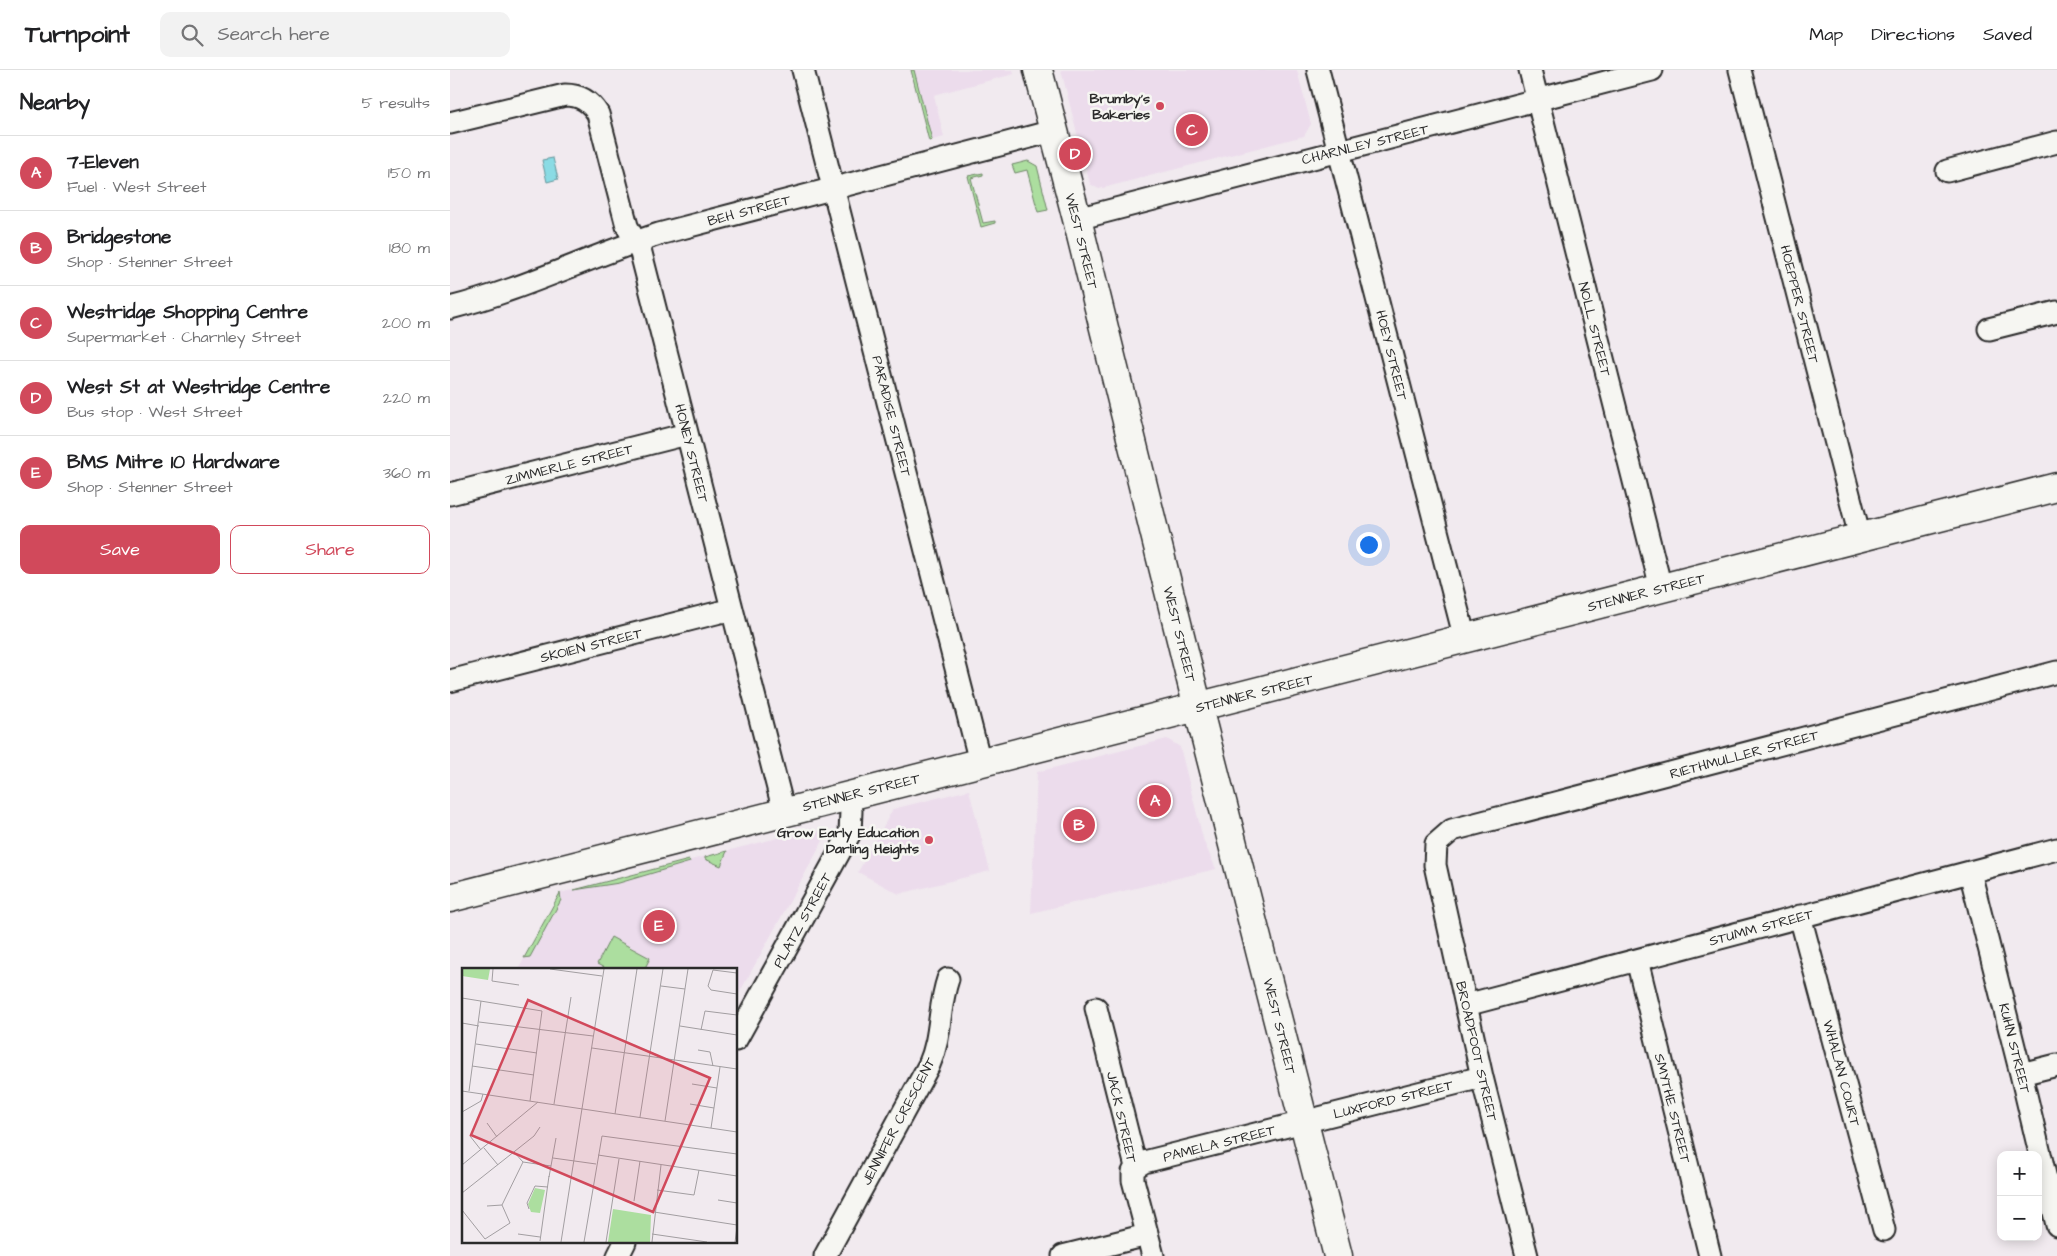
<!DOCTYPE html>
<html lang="en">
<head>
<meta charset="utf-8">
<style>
	:root { --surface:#fff; --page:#f2f2f2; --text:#202124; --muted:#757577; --line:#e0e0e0; --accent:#d1495b }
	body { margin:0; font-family:"Architects Daughter",sans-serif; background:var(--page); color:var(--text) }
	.controls { position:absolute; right:15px; bottom:15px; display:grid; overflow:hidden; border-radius:10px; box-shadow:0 2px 12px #0003 }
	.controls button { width:45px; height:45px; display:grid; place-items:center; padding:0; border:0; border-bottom:1px solid var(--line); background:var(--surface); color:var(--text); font:25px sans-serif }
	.you { position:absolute; left:918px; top:474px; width:18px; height:18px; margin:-12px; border:4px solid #fff; border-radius:50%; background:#1a73e8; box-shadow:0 0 0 8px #1a73e833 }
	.badge { display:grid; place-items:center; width:32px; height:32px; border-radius:50%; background:var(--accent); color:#fff; font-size:16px; font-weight:700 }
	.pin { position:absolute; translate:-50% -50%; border:2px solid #fff; box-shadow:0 1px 5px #0006 }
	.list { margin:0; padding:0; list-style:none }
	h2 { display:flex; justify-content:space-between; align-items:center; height:65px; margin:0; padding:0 20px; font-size:21px }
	h2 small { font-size:16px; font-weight:400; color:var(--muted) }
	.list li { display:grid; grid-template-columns:32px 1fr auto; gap:15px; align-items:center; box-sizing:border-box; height:75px; padding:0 20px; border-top:1px solid var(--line) }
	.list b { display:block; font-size:19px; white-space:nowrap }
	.list p { margin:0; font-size:16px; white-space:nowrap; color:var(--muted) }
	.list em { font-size:16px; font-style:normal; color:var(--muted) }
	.actions { display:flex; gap:10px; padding:15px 20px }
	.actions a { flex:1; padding:11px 0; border:1px solid var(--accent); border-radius:10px; text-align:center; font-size:18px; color:var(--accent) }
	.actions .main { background:var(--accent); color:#fff }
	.icon { flex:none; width:28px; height:28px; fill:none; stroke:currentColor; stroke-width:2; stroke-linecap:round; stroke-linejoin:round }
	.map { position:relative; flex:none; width:1607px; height:1186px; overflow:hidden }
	header { display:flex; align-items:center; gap:30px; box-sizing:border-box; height:70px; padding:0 25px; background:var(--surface); border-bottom:1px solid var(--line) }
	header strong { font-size:24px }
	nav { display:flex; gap:28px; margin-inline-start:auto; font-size:18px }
	.search { width:350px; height:45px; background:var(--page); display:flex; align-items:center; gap:12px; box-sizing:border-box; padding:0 18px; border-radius:10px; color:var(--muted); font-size:19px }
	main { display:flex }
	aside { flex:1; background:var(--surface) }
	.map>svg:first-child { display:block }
	.built { fill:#ecdcec }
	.green { fill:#acde9f; stroke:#6c8465 }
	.water { fill:#8adbe4; stroke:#64959a }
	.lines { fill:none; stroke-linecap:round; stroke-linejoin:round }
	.minor-casing { stroke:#2b2b2b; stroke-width:25 }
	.major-casing { stroke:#2b2b2b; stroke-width:31 }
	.minor { stroke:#f6f6f2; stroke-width:21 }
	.major { stroke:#f6f6f2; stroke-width:28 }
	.poi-dot { fill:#d1495b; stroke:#f6f6f2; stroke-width:2 }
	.labels { text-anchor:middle; stroke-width:5; stroke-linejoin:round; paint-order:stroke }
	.poi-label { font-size:14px; font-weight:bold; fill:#2b2b2b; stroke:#f6f6f2; text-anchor:end }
	.street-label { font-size:14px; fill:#2b2b2b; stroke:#f6f6f2 }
	.inset-road { fill:none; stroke:#a29ea1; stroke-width:1 }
	.view { fill:#d1495b; fill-opacity:0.15; stroke:#d1495b; stroke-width:2.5 }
	.inset-edge { fill:none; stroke:#2b2b2b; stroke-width:2.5 }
</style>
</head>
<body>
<header>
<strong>Turnpoint</strong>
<div class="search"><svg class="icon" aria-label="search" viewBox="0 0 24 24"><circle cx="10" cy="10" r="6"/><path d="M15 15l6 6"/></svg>Search here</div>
<nav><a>Map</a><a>Directions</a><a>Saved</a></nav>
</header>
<main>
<aside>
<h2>Nearby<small>5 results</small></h2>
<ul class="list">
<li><span class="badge">A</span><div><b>7-Eleven</b><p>Fuel · West Street</p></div><em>150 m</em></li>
<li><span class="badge">B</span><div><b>Bridgestone</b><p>Shop · Stenner Street</p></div><em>180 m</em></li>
<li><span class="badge">C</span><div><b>Westridge Shopping Centre</b><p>Supermarket · Charnley Street</p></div><em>200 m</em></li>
<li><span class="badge">D</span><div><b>West St at Westridge Centre</b><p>Bus stop · West Street</p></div><em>220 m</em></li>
<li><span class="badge">E</span><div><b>BMS Mitre 10 Hardware</b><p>Shop · Stenner Street</p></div><em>360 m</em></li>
</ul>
<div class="actions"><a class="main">Save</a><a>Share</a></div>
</aside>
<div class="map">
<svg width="1607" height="1186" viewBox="0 0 1607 1186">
	<rect width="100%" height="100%" fill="#f1eaef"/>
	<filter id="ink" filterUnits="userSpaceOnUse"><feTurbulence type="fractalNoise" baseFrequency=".02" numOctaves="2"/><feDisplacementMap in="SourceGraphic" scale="10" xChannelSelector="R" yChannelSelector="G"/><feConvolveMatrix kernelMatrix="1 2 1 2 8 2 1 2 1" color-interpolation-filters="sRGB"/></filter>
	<g filter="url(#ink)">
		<!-- built -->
		<path class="built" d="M 461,0 L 563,0 L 564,4 L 484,25 L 494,67 L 479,71 Z
			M 611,0 L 847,0 L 861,54 L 854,66 L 649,119 L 640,114 Z
			M 717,669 L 730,677 L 754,772 L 766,799 L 581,843 L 587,702 Z
			M 519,720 L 540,801 L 449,824 L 408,802 L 443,739 Z
			M 363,759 L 372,763 L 373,771 L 286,929 L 286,900 L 68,900 L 110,823 Z"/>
		<!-- green -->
		<path class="green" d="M 461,0 L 464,0 L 482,70 L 479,71 Z
			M 578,91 L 587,96 L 598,140 L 588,142 L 577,100 L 565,103 L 562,95 Z
			M 533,103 L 533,105 L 521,108 L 533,153 L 545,151 L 545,153 L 531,157 L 518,106 Z
			M 277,781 L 271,796 L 255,789 L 255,787 Z
			M 239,790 L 240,792 L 169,813 L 124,820 Z
			M 110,823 L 111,830 L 80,887 L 74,888 Z
			M 161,867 L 200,888 L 194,900 L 158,900 L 147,894 Z"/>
		<!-- water -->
		<path class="water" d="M 103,88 L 108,109 L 97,112 L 92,90 Z"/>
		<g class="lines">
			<!-- minor casing -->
			<g class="minor-casing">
				<path id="minor" d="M 353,0 L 530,692
					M 868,0 L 1015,569
					M 1080,0 L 1211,518
					M 1290,0 L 1410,467
					M 0,53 L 115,25 C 130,25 140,31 148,44 L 177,156 L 191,183 L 334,742
					M 1497,101 L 1607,72
					M 627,149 L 1202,0
					M 0,238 C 72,220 138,187 209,164 L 603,61
					M 1539,259 L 1607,242
					M 0,424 L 237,364
					M 0,611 L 282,539
					M 1520,802 L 1571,1004 L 1607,1155
					M 1350,846 L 1434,1160
					M 1187,890 L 1260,1186
					M 1016,935 L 1607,779
					M 646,938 L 686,1097 L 683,1102 L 683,1110 L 703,1186
					M 286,970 L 400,763 L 401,741 L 398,726
					M 1571,1004 L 1607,995
					M 686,1097 L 694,1092 L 1032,1007
					M 168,1186 L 175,1172
					M 375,1186 L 479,995 C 492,966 488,938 498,909
					M 613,1186 L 697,1165
					M 1077,1186 L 1032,1007 L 985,795 L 986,774 L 1002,760 L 1607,602"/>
			</g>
			<!-- major casing -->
			<g class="major-casing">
				<path id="major" d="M 588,0 L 627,149 L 743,618 L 888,1186
					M 0,828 L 1607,417"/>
			</g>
			<!-- minor -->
			<use href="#minor" class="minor"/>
			<!-- major -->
			<use href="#major" class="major"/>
		</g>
	</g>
	<!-- markers -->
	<g class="poi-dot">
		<circle cx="710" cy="36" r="5"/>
		<circle cx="479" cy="770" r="5"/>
	</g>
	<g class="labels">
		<!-- poi labels -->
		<g class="poi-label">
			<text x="700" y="33">Brumby's<tspan x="700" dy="16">Bakeries</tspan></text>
			<text x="469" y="767">Grow Early Education<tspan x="469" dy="16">Darling Heights</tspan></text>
		</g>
		<!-- street labels -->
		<g class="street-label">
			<text transform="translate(915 74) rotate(-14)" y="5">CHARNLEY STREET</text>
			<text transform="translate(299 140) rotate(-15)" y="5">BEH STREET</text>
			<text transform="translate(632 171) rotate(76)" y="5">WEST STREET</text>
			<text transform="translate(1350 234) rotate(76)" y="5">HOEPPER STREET</text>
			<text transform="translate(1145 259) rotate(76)" y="5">NOLL STREET</text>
			<text transform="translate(942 285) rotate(76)" y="5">HOEY STREET</text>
			<text transform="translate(442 346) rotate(76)" y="5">PARADISE STREET</text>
			<text transform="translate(242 383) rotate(76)" y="5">HONEY STREET</text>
			<text transform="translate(119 394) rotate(-14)" y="5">ZIMMERLE STREET</text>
			<text transform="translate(1196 522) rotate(-14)" y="5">STENNER STREET</text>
			<text transform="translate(730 564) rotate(76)" y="5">WEST STREET</text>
			<text transform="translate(141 575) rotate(-14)" y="5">SKOIEN STREET</text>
			<text transform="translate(804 623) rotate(-14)" y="5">STENNER STREET</text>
			<text transform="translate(1294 684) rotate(-15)" y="5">RIETHMULLER STREET</text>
			<text transform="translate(411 722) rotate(-14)" y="5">STENNER STREET</text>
			<text transform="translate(352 850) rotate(-61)" y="5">PLATZ STREET</text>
			<text transform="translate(1311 857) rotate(-15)" y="5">STUMM STREET</text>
			<text transform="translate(830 956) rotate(76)" y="5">WEST STREET</text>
			<text transform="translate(1565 978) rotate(76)" y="5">KUHN STREET</text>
			<text transform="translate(1027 981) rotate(77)" y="5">BROADFOOT STREET</text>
			<text transform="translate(1392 1003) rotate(75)" y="5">WHALAN COURT</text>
			<text transform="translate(943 1029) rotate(-14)" y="5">LUXFORD STREET</text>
			<text transform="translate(1223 1038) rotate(76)" y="5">SMYTHE STREET</text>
			<text transform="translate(672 1047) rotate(77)" y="5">JACK STREET</text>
			<text transform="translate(448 1051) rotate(-62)" y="5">JENNIFER CRESCENT</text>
			<text transform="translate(769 1073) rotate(-14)" y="5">PAMELA STREET</text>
		</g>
	</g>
	<!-- overview -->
	<g transform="translate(12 898)">
		<rect width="275" height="275" fill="#f1eaef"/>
		<path d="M 0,1 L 28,1 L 26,12 L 0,8 ZM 73,220 L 83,222 L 78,245 L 69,244 L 66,236 ZM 151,241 L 189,247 L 188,274 L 146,274 Z" fill="#acde9f"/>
		<path class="inset-road" d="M 31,1 L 30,13 L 57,17M 88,1 L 140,8M 275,5 L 251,2 L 246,18 L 249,22 L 275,26M 199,18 L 223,21M 0,30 L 80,43 L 68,133M 17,54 L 131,68M 0,55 L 17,58M 218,58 L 275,67M 239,62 L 243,43 L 275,47M 14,76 L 75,85M 130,80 L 275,101M 236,82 L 248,84 L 251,98M 10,98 L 72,107M 230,116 L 255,120M 0,123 L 275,164M 7,123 L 19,33M 92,136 L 109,29M 228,136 L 252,140M 0,144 L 19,133 L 21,126M 153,146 L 175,1M 178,149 L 201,1M 203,153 L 226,1M 25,155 L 35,169M 249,160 L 258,99M 8,168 L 19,182M 22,180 L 36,197M 52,184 L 61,194 L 89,198M 136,187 L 275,208M 91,190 L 134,196M 0,197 L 76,134M 87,209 L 94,170M 195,222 L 232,227 L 237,202M 0,225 L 72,168 L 78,159M 256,232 L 275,235M 172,233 L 178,193M 25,238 L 40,237M 67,241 L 65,235 L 73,218 L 86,219M 0,242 L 23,271 L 48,255 L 40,237 L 61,194M 192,244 L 275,257M 56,266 L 78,269M 190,266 L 245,274M 78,273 L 87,208M 99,274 L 142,1M 122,274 L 140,168 L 275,186M 144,274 L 157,191M 190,274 L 199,197M 273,274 L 275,259"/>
		<path class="view" d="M 66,32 L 248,110 L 191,244 L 9,167 Z"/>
		<rect width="275" height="275" class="inset-edge"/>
	</g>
</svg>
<div class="controls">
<button>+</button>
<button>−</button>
</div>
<div class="you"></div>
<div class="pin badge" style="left:705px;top:731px">A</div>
<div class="pin badge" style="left:629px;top:755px">B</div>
<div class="pin badge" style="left:742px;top:60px">C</div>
<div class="pin badge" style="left:625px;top:84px">D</div>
<div class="pin badge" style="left:209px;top:856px">E</div>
</div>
</main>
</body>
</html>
